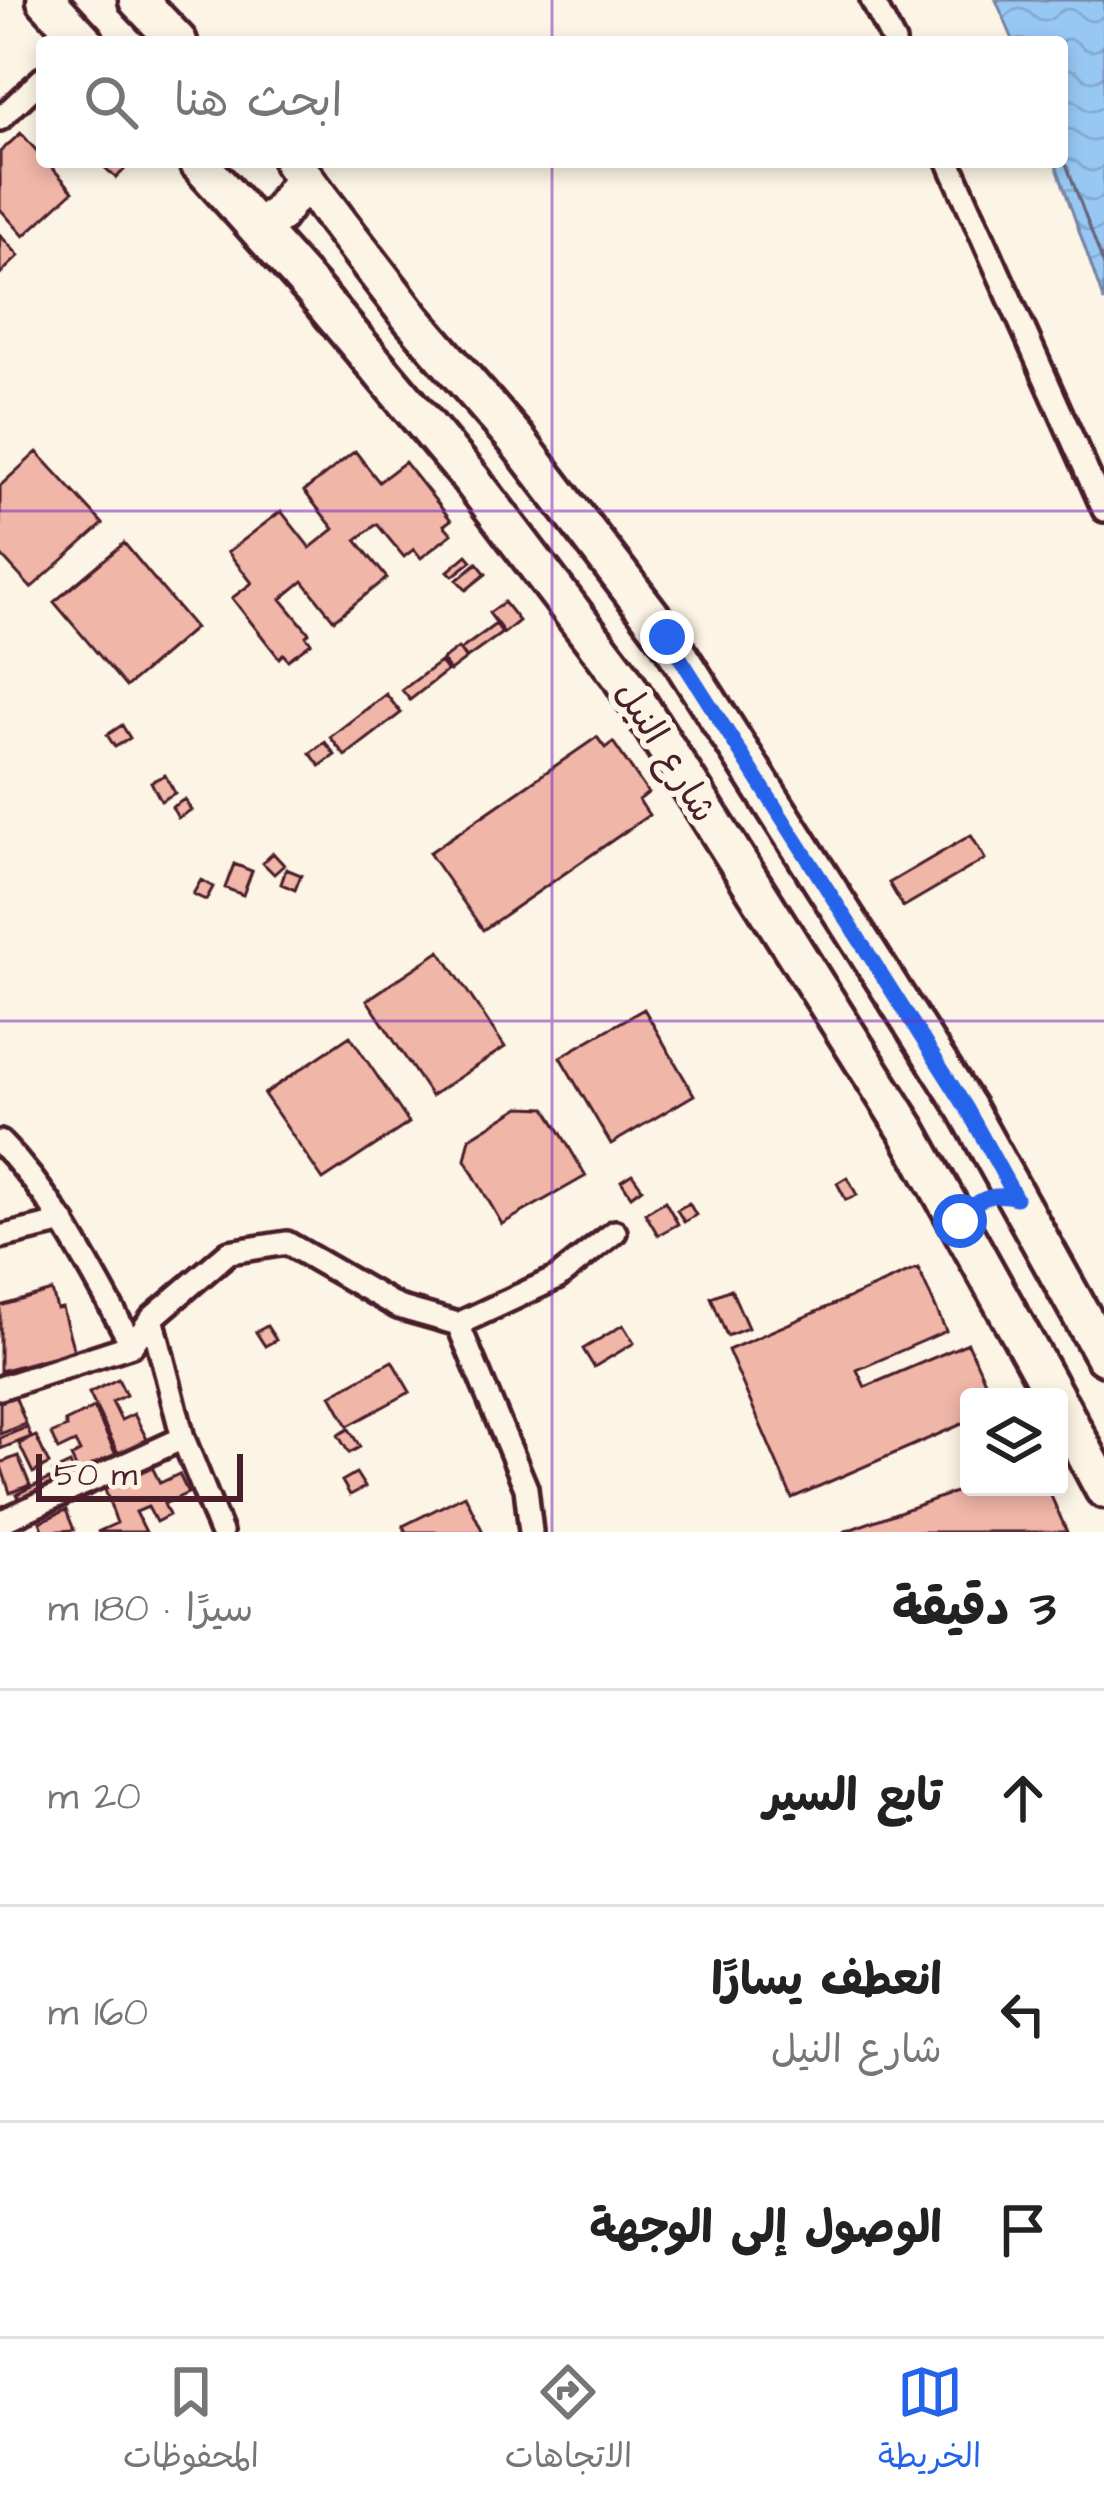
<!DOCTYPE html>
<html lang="ar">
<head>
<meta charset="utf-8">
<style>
	:root { --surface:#fff; --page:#f2f2f2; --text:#222; --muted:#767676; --line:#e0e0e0; --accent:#2563eb }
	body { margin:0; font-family:"Architects Daughter","Playpen Sans Arabic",sans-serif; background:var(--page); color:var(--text); direction:rtl }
	.controls { position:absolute; right:36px; bottom:36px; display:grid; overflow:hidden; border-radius:12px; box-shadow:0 6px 18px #0003 }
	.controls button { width:108px; height:108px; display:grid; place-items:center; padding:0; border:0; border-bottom:3px solid var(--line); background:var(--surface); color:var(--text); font:60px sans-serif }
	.scale { position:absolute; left:36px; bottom:30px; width:207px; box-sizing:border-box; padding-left:12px; border:6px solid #4a1f2b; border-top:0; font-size:33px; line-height:42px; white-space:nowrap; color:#4a1f2b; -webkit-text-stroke:9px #fcf5e5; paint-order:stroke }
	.stop { position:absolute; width:36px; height:36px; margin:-27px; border:9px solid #2563eb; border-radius:50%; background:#fff }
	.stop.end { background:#2563eb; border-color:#fff; box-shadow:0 3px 12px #0008 }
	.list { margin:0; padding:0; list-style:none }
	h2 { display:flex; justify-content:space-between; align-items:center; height:156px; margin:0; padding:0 48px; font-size:51px }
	h2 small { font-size:39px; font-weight:400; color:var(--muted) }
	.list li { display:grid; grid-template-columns:78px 1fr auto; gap:36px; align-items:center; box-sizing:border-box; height:216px; padding:0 48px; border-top:3px solid var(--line) }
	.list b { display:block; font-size:45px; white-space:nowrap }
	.list p { margin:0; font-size:39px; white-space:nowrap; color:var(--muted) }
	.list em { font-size:39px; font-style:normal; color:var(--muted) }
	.icon { flex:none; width:66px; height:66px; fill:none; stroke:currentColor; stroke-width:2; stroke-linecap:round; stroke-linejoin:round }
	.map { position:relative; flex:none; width:1104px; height:1532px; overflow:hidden; direction:ltr }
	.search { position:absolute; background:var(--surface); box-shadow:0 6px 18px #0003; left:36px; right:36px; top:36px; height:132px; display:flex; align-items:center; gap:30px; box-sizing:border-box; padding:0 42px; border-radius:12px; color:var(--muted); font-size:45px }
	.sheet { height:804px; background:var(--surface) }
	nav { display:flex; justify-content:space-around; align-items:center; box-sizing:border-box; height:168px; border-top:3px solid var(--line); background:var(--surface); font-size:33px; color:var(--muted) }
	nav a { display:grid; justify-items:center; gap:6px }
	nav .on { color:var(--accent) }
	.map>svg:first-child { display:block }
	.water { fill:url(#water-waves); stroke:#7884a4; stroke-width:3 }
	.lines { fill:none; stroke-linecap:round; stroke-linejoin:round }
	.shore { stroke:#69637b; stroke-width:3 }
	.building { fill:#f0b6a8; stroke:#4a1f2b; stroke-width:3 }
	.minor-casing { stroke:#4a1f2b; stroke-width:30 }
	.primary-casing { stroke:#4a1f2b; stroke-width:45 }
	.minor { stroke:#fcf5e5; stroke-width:21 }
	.primary { stroke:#fcf5e5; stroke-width:36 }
	.route { stroke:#2563eb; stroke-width:15 }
	.grid { fill:none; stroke:#7b2cbf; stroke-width:3; stroke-opacity:0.55 }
	.labels { text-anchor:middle; stroke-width:12; stroke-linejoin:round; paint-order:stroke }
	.street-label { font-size:36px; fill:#4a1f2b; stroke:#fcf5e5 }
</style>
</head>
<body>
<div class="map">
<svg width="1104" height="1532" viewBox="0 0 1104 1532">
	<defs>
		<pattern id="water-waves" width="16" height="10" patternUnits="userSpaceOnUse" patternTransform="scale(3)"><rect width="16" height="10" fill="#97c8f4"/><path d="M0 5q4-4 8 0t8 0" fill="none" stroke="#84abd1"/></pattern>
	</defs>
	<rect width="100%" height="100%" fill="#fcf5e5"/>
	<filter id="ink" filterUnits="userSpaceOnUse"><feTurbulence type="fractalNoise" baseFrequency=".00833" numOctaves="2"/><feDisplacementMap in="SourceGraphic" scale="24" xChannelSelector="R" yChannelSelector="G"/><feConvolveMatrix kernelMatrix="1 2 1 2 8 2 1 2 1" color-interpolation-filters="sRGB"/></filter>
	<g filter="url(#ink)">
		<!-- water -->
		<path class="water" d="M 996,0 L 1104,0 L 1104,302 L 1055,162 L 1062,162 L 1062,42 L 1014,42 Z"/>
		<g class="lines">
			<!-- shore -->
			<path class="shore" d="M 1062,153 L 1104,266"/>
		</g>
		<!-- building -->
		<path class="building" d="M 21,133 L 42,157 L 42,162 L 47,162 L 73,191 L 24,236 L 0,209 L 0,152 Z
			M 116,162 L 124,170 L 116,178 L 100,163 Z
			M 0,235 L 19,256 L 0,274 Z
			M 355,451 L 379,482 L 405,462 L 451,520 L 444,525 L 452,534 L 421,558 L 414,549 L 404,557 L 377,524 L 356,540 L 387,578 L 334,620 L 303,581 L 281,599 L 309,633 L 306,636 L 311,643 L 288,660 L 283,654 L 279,658 L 232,598 L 252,583 L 228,552 L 281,511 L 310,548 L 334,529 L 304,491 Z
			M 37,452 L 103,524 L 31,588 L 0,554 L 0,486 Z
			M 124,543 L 195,628 L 126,687 L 54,602 Z
			M 467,555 L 472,561 L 453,576 L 448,571 Z
			M 477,563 L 486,574 L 466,590 L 457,580 Z
			M 504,602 L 519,621 L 504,633 L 489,613 Z
			M 496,624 L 502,633 L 467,658 L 460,650 Z
			M 458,648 L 466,659 L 450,671 L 442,660 Z
			M 440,662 L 447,671 L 410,700 L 402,690 Z
			M 386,694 L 401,713 L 345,756 L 330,737 Z
			M 122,725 L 130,738 L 115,747 L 107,735 Z
			M 597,737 L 605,748 L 613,742 L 648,793 L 639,800 L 649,815 L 483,930 L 429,853 Z
			M 325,742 L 335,755 L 320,766 L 310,753 Z
			M 165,775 L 175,793 L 161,801 L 151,782 Z
			M 185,799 L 191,810 L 178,818 L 172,807 Z
			M 971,835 L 985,859 L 903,907 L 889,883 Z
			M 273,853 L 284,865 L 274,874 L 263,863 Z
			M 234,864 L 252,871 L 243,895 L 225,888 Z
			M 286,869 L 301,875 L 295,890 L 281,884 Z
			M 201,880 L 213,887 L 206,900 L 193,894 Z
			M 440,951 L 505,1047 L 431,1096 L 367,1000 Z
			M 644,1009 L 694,1095 L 611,1144 L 560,1057 Z
			M 350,1036 L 409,1123 L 323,1180 L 264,1094 Z
			M 520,1107 L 546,1108 L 586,1176 L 502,1224 L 465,1160 L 470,1138 Z
			M 632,1174 L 642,1188 L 631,1196 L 621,1181 Z
			M 847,1177 L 857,1195 L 846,1200 L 837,1183 Z
			M 665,1201 L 678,1224 L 658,1235 L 645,1213 Z
			M 689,1203 L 696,1215 L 684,1222 L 677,1210 Z
			M 918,1268 L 946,1331 L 857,1370 L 865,1387 L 968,1343 L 992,1397 L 969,1397 L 969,1421 L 792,1498 L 728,1350 Z
			M 731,1289 L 748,1328 L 727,1336 L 711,1297 Z
			M 52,1291 L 57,1309 L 62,1308 L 74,1351 L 0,1371 L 0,1306 Z
			M 623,1325 L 634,1343 L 594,1367 L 583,1349 Z
			M 267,1326 L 276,1340 L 265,1346 L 256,1332 Z
			M 392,1361 L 410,1392 L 348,1426 L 331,1395 Z
			M 118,1379 L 126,1395 L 112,1402 L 121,1420 L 134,1414 L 149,1443 L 120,1457 L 89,1393 Z
			M 15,1396 L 26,1424 L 0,1434 L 0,1402 Z
			M 94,1408 L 118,1459 L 80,1476 L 71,1457 L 80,1452 L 75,1442 L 58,1450 L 51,1434 L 67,1427 L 65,1422 Z
			M 27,1427 L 31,1437 L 0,1449 L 0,1438 Z
			M 349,1429 L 360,1447 L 349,1453 L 338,1435 Z
			M 36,1436 L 49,1464 L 33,1473 L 19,1444 Z
			M 18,1456 L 30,1485 L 10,1493 L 0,1463 Z
			M 70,1464 L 76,1478 L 59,1485 L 53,1472 Z
			M 151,1465 L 160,1483 L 179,1474 L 188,1493 L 164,1504 L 169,1515 L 156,1522 L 148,1507 L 136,1512 L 146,1532 L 97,1532 L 117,1523 L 104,1487 Z
			M 356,1473 L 365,1487 L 350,1495 L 342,1481 Z
			M 49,1479 L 54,1488 L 22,1504 L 17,1494 Z
			M 969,1487 L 1047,1487 L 1067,1532 L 843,1532 Z
			M 465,1495 L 483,1532 L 406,1532 L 403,1526 Z
			M 66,1510 L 74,1530 L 44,1532 L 40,1522 Z"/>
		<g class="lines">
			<!-- minor casing -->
			<g class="minor-casing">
				<path id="minor" d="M 872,0 L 894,42
					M 0,119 L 42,79
					M 949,162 L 1104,510
					M 0,1142 C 58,1201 92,1273 132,1345
					M 0,1237 L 64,1222
					M 152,1318 L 183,1438 L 221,1532
					M 458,1324 L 526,1488 L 531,1532
					M 0,1388 L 132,1345 L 152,1318 L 229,1252 L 287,1243 L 398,1307 L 458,1324 L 557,1278 L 615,1232
					M 0,1522 L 183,1438"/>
			</g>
			<!-- primary casing -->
			<g class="primary-casing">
				<path id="primary" d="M 46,0 L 85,42
					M 138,0 L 178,42
					M 198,162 L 312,289 L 471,479 L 620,675 L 907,1130 L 1055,1397
					M 292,162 L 412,319 L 515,438 L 667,637 L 967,1109 L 1104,1356
					M 257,226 L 277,216 L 305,178
					M 1059,1404 L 1104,1489"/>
			</g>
			<!-- minor -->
			<use href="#minor" class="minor"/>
			<!-- primary -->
			<use href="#primary" class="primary"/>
		</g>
	</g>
	<g class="lines" filter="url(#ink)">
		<!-- route -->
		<path class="route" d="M 667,637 L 967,1109 L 1016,1198 C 991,1191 974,1199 960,1221"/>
	</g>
	<!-- grid -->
	<path class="grid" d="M 552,0 L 552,42M 552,162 L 552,1532M 0,511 L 1104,511M 0,1021 L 1104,1021"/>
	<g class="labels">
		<!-- street labels -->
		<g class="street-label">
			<text transform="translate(667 751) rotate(58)" y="13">شارع النيل</text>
		</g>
	</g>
</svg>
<div class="controls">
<button><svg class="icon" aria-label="layers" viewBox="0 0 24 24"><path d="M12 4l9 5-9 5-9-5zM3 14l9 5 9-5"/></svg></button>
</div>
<div class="scale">50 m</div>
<div class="stop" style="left:960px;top:1221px"></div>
<div class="stop end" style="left:667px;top:637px"></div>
<div class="search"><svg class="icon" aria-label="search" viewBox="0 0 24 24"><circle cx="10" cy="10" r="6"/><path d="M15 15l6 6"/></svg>ابحث هنا</div>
</div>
<section class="sheet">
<h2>3 دقيقة<small>سيرًا · 180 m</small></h2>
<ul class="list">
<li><svg class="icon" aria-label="ahead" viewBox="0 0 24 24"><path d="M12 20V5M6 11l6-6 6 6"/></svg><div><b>تابع السير</b></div><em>20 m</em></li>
<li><svg class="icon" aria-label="left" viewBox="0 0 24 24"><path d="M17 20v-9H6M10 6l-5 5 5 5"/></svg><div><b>انعطف يسارًا</b><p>شارع النيل</p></div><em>160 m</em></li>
<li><svg class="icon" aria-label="arrive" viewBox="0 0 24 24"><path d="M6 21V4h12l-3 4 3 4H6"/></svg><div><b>الوصول إلى الوجهة</b></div></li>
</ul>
</section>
<nav>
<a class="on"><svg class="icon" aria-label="map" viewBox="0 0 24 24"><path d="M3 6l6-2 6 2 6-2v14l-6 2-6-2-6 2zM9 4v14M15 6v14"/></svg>الخريطة</a>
<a><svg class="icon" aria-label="directions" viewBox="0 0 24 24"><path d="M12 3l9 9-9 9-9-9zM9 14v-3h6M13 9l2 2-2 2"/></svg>الاتجاهات</a>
<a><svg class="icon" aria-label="saved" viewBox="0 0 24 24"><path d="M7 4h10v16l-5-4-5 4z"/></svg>المحفوظات</a>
</nav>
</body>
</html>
